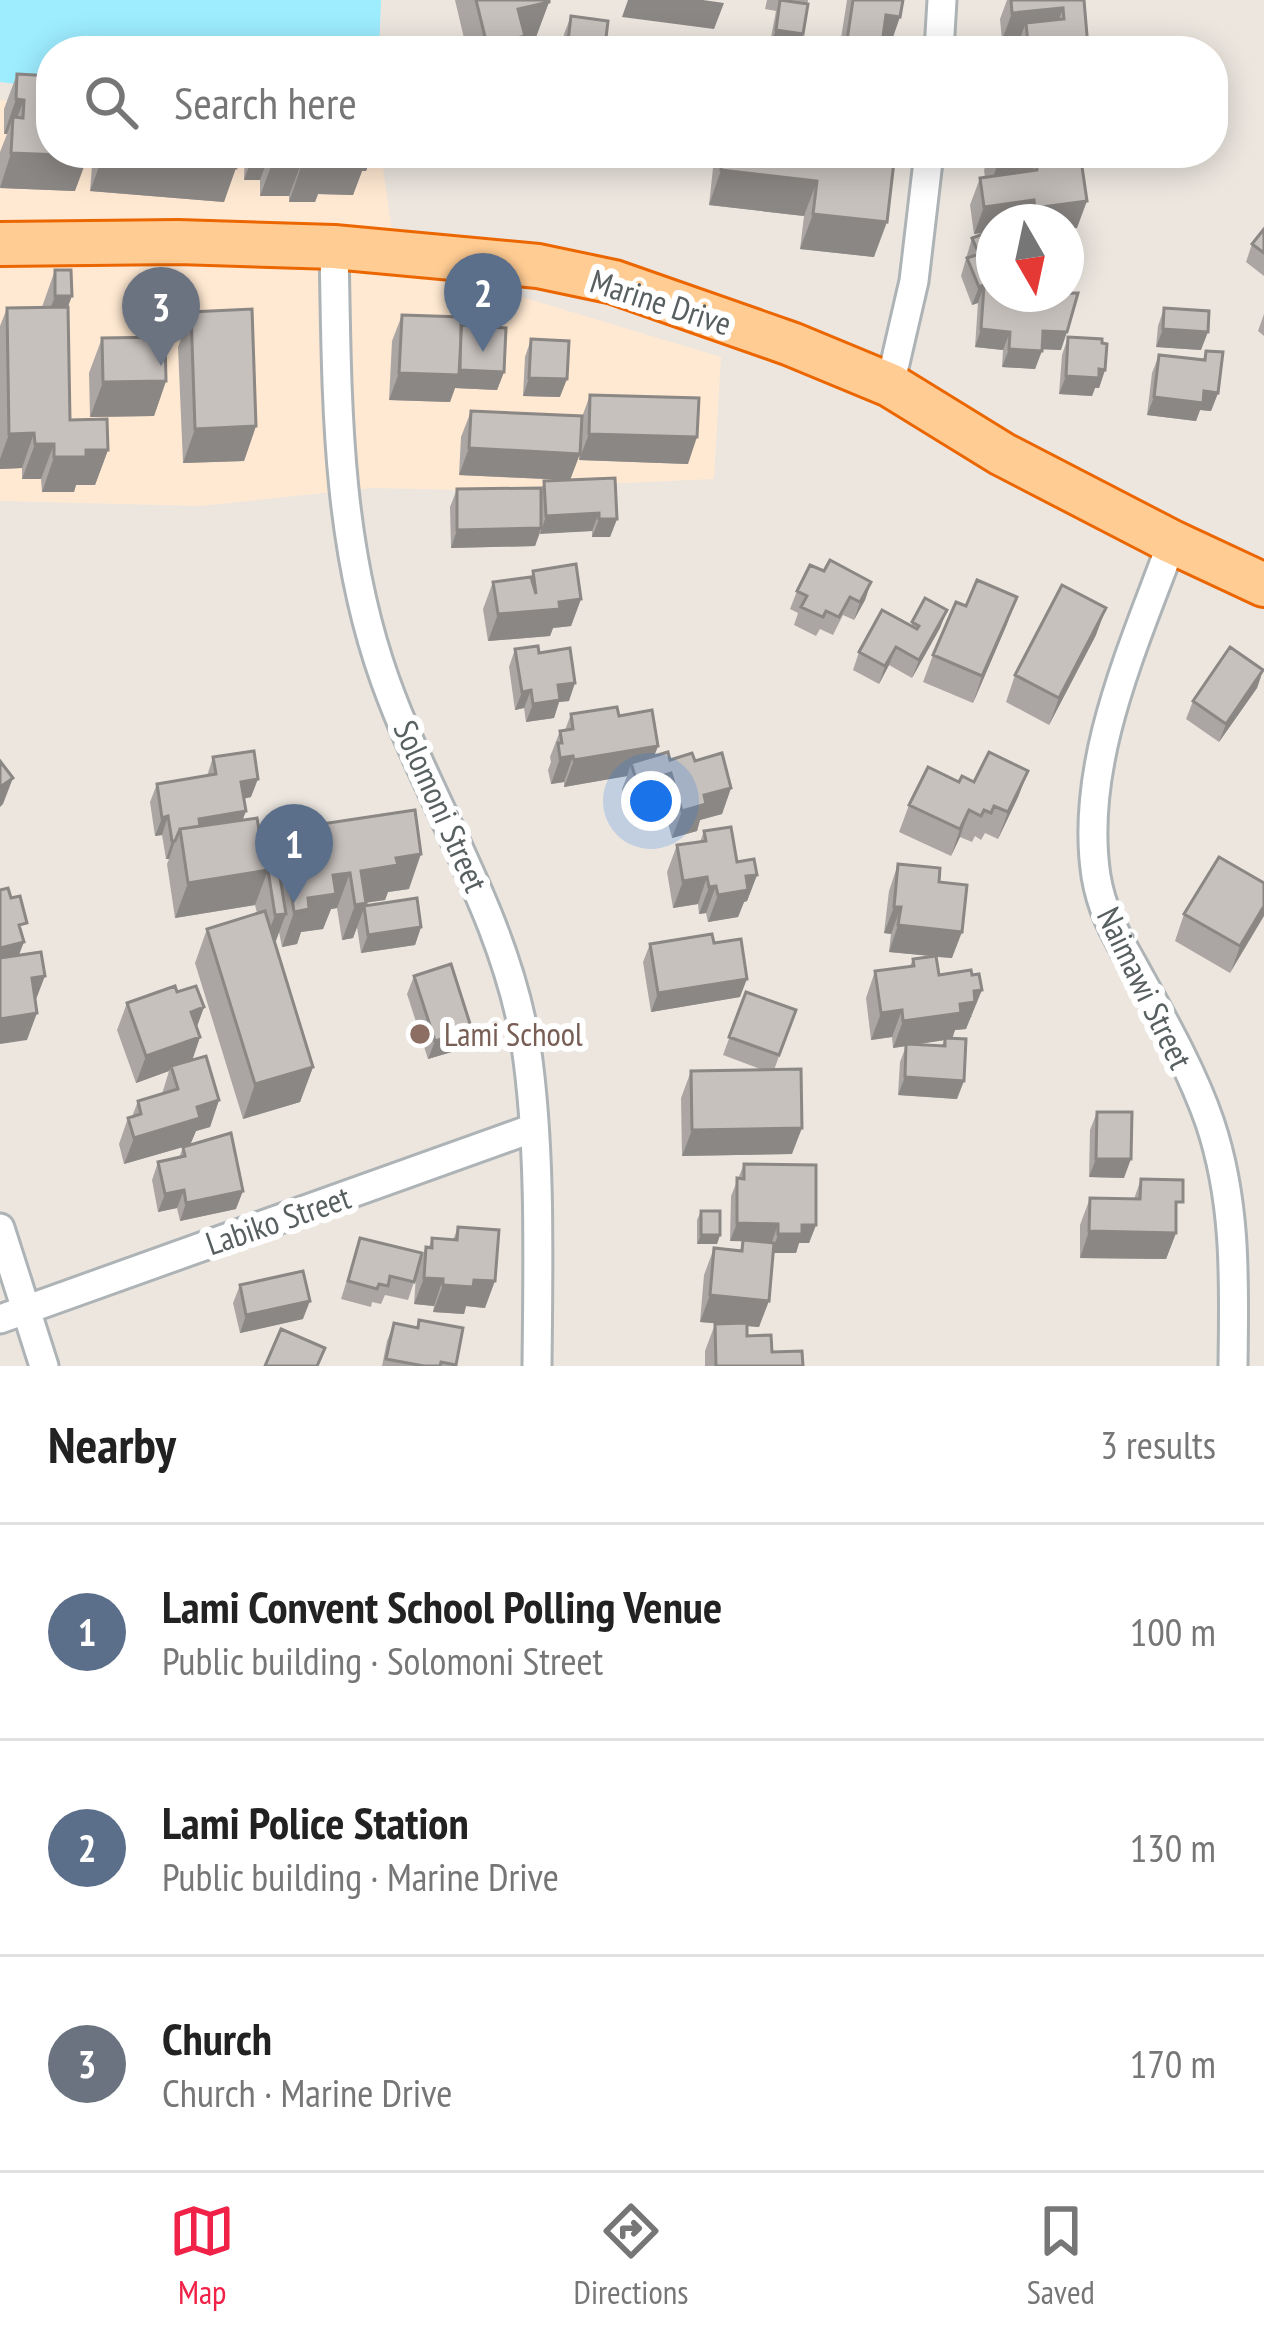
<!DOCTYPE html>
<html lang="en">
<head>
<meta charset="utf-8">
<style>
	:root { --surface:#fff; --page:#f6f6f6; --text:#222; --muted:#767676; --line:#e0e0e0; --accent:#f02247 }
	body { margin:0; font-family:"PT Sans Narrow",sans-serif; background:var(--page); color:var(--text) }
	.compass { position:absolute; left:976px; top:204px; width:108px; height:108px; border-radius:50%; background:var(--surface); box-shadow:0 6px 30px #0003; rotate:171deg }
	.you { position:absolute; left:651px; top:801px; width:42px; height:42px; margin:-30px; border:9px solid #fff; border-radius:50%; background:#1a73e8; box-shadow:0 0 0 18px #1a73e833 }
	.badge { display:grid; place-items:center; width:78px; height:78px; border-radius:50%; background:var(--accent); color:#fff; font-size:39px; font-weight:700 }
	.pin { position:absolute; translate:-50% -99px; filter:drop-shadow(0 3px 6px #0008) }
	.pin::after { content:''; position:absolute; top:63px; width:42px; height:36px; background:inherit; clip-path:polygon(0 0,100% 0,50% 100%) }
	.list { margin:0; padding:0; list-style:none }
	h2 { display:flex; justify-content:space-between; align-items:center; height:156px; margin:0; padding:0 48px; font-size:51px }
	h2 small { font-size:39px; font-weight:400; color:var(--muted) }
	.list li { display:grid; grid-template-columns:78px 1fr auto; gap:36px; align-items:center; box-sizing:border-box; height:216px; padding:0 48px; border-top:3px solid var(--line) }
	.list b { display:block; font-size:45px; white-space:nowrap }
	.list p { margin:0; font-size:39px; white-space:nowrap; color:var(--muted) }
	.list em { font-size:39px; font-style:normal; color:var(--muted) }
	.icon { flex:none; width:66px; height:66px; fill:none; stroke:currentColor; stroke-width:2; stroke-linecap:round; stroke-linejoin:round }
	.map { position:relative; flex:none; width:1264px; height:1366px; overflow:hidden }
	.search { position:absolute; background:var(--surface); box-shadow:0 6px 30px #0003; left:36px; right:36px; top:36px; height:132px; display:flex; align-items:center; gap:30px; box-sizing:border-box; padding:0 42px; border-radius:48px; color:var(--muted); font-size:45px }
	.sheet { height:804px; background:var(--surface) }
	nav { display:flex; justify-content:space-around; align-items:center; box-sizing:border-box; height:168px; border-top:3px solid var(--line); background:var(--surface); font-size:33px; color:var(--muted) }
	nav a { display:grid; justify-items:center; gap:6px }
	nav .on { color:var(--accent) }
	.map>svg:first-child { display:block }
	.commercial { fill:#ffe9d2 }
	.water { fill:#9dedff }
	.lines { fill:none; stroke-linecap:round; stroke-linejoin:round }
	.minor-casing { stroke:#aeb3b6; stroke-width:33 }
	.trunk-casing { stroke:#ec6600; stroke-width:48 }
	.minor { stroke:#fff; stroke-width:27 }
	.trunk { stroke:#ffcc93; stroke-width:42 }
	.wall { fill:#aba6a3; fill-rule:evenodd }
	.shaded-wall { fill:#8b8784 }
	.building { fill:#c7c1bd; stroke:#8b8784; stroke-width:3 }
	.education-dot { fill:#8d6e63; stroke:#fff; stroke-width:4.5 }
	.labels { text-anchor:middle; stroke-width:12; stroke-linejoin:round; paint-order:stroke }
	.street-label { font-size:33px; fill:#585f61; stroke:#fff }
	.education-label { font-size:33px; fill:#785e54; stroke:#fff; text-anchor:start }
</style>
</head>
<body>
<div class="map">
<svg width="1264" height="1366" viewBox="0 0 1264 1366">
	<rect width="100%" height="100%" fill="#ece6df"/>
	<!-- commercial -->
	<path class="commercial" d="M 0,100 L 51,107 L 51,153 L 381,153 L 396,259 L 721,357 L 714,479 L 463,490 L 372,488 L 200,506 L 0,501 Z"/>
	<!-- water -->
	<path class="water" d="M 0,0 L 381,0 L 379,51 L 51,51 L 51,88 L 0,82 Z"/>
	<g class="lines">
		<!-- minor casing -->
		<g class="minor-casing">
			<path id="minor" d="M 939,51 L 942,0
				M 334,247 C 337,395 335,540 385,680 C 429,803 505,915 526,1046 C 541,1146 538,1265 537,1366
				M 890,385 L 914,281 L 929,153
				M 1172,542 C 1134,646 1079,763 1096,876 C 1102,913 1117,936 1134,967 C 1161,1016 1192,1070 1210,1123 C 1237,1204 1234,1283 1233,1366
				M 0,1228 L 44,1366
				M 0,1319 L 531,1129"/>
		</g>
		<!-- trunk casing -->
		<g class="trunk-casing">
			<path id="trunk" d="M 0,244 L 178,242 L 334,247 L 538,266 L 614,282 L 791,344 L 890,385 L 1002,454 L 1172,542 L 1264,585"/>
		</g>
		<!-- minor -->
		<use href="#minor" class="minor"/>
		<!-- trunk -->
		<use href="#trunk" class="trunk"/>
	</g>
	<!-- wall -->
	<path class="wall" d="M 455,0 L 549,0 L 549,2 L 536,37 L 523,40 L 519,51 L 467,51 Z
		M 767,0 L 808,0 L 803,34 L 797,51 L 769,48 L 776,11 L 765,9 Z
		M 847,0 L 903,0 L 891,43 L 882,42 L 881,51 L 839,51 Z
		M 1007,0 L 1084,0 L 1088,47 L 1087,51 L 1016,51 L 1020,38 L 1002,40 L 1000,19 Z
		M 571,16 L 605,46 L 603,51 L 562,51 L 564,34 Z
		M 17,74 L 75,191 L 0,188 L 0,152 L 7,134 L 4,134 L 4,109 Z
		M 93,153 L 238,153 L 224,202 L 90,191 Z
		M 245,153 L 373,153 L 366,171 L 362,171 L 353,195 L 318,194 L 315,202 L 289,202 L 289,196 L 260,196 L 260,180 L 244,180 Z
		M 718,153 L 895,153 L 874,257 L 800,249 L 804,216 L 709,205 L 713,168 Z
		M 990,153 L 1080,153 L 1077,228 L 1066,229 L 1066,222 L 994,222 L 994,294 L 1061,350 L 1042,349 L 1035,369 L 1002,367 L 1003,350 L 975,347 L 978,303 L 972,305 L 961,276 L 972,238 L 989,232 L 974,234 L 970,205 L 980,178 L 985,178 L 984,170 Z
		M 1264,229 L 1264,276 L 1246,262 L 1252,244 Z
		M 55,270 L 68,307 L 70,420 L 108,450 L 95,485 L 76,485 L 74,492 L 42,492 L 41,479 L 22,479 L 22,468 L 0,469 L 0,326 L 7,308 L 42,307 Z
		M 1164,308 L 1201,350 L 1156,347 L 1158,326 Z
		M 191,312 L 256,426 L 244,461 L 183,463 L 178,347 Z
		M 1264,314 L 1264,336 L 1258,331 Z
		M 402,315 L 461,325 L 504,372 L 497,390 L 455,388 L 450,402 L 389,400 L 392,341 Z
		M 1068,337 L 1105,370 L 1099,388 L 1095,388 L 1092,396 L 1059,394 L 1062,355 Z
		M 102,338 L 166,381 L 154,416 L 90,417 L 89,373 Z
		M 531,339 L 560,397 L 523,396 L 525,357 Z
		M 1206,351 L 1218,393 L 1211,411 L 1200,410 L 1196,421 L 1147,415 L 1152,373 L 1159,355 L 1203,360 Z
		M 590,395 L 688,464 L 579,460 L 579,455 L 570,480 L 617,519 L 610,537 L 592,537 L 592,531 L 540,533 L 535,546 L 451,548 L 450,507 L 457,489 L 541,491 L 544,481 L 565,480 L 459,475 L 461,437 L 471,411 L 582,417 Z
		M 533,571 L 581,599 L 571,626 L 553,628 L 550,636 L 488,641 L 483,609 L 493,582 L 531,577 Z
		M 824,571 L 871,582 L 865,600 L 854,620 L 843,615 L 833,635 L 820,629 L 816,636 L 794,625 L 798,613 L 790,609 L 797,591 Z
		M 925,598 L 947,610 L 940,628 L 912,678 L 889,665 L 879,684 L 853,670 L 859,652 L 911,626 Z
		M 1007,624 L 973,703 L 923,682 L 933,655 Z
		M 1096,635 L 1049,725 L 1006,702 L 1015,675 Z
		M 515,649 L 539,653 L 569,701 L 559,702 L 554,718 L 526,722 L 524,708 L 515,710 L 509,667 Z
		M 1263,670 L 1257,688 L 1219,742 L 1186,719 L 1193,701 Z
		M 571,714 L 619,716 L 658,746 L 654,756 L 670,760 L 695,761 L 731,788 L 722,814 L 700,820 L 697,831 L 672,838 L 662,800 L 627,809 L 622,789 L 627,776 L 564,787 L 564,782 L 551,784 L 548,770 L 551,762 L 550,757 L 560,731 L 565,730 Z
		M 213,757 L 251,797 L 244,799 L 243,820 L 261,841 L 268,857 L 272,857 L 282,830 L 409,889 L 388,892 L 385,900 L 366,903 L 365,906 L 421,927 L 415,945 L 361,953 L 357,927 L 353,938 L 342,940 L 337,908 L 331,909 L 323,929 L 301,932 L 297,944 L 282,947 L 279,932 L 275,944 L 313,1067 L 300,1102 L 243,1119 L 195,963 L 207,929 L 257,913 L 255,905 L 175,918 L 167,864 L 169,859 L 166,859 L 162,835 L 155,836 L 150,802 L 157,784 L 207,776 Z
		M 1028,771 L 1018,797 L 998,839 L 985,833 L 981,840 L 975,836 L 972,842 L 960,837 L 951,856 L 899,832 L 909,805 L 959,782 L 974,782 Z
		M 704,831 L 737,862 L 757,875 L 747,901 L 744,902 L 738,917 L 708,922 L 706,913 L 699,914 L 698,904 L 673,908 L 667,872 L 677,845 L 700,842 Z
		M 898,864 L 939,882 L 952,958 L 936,957 L 939,975 L 972,1017 L 970,1017 L 966,1029 L 955,1030 L 952,1038 L 957,1099 L 898,1095 L 900,1062 L 906,1046 L 893,1048 L 892,1037 L 871,1040 L 866,998 L 875,971 L 910,966 L 913,959 L 932,956 L 889,952 L 891,934 L 884,933 L 889,891 ZM 944,1040 L 942,1046 L 916,1044 Z
		M 1264,883 L 1230,973 L 1175,941 L 1184,914 Z
		M 714,943 L 740,997 L 651,1012 L 643,962 L 650,944 Z
		M 414,976 L 465,1048 L 428,1059 L 407,994 Z
		M 177,992 L 204,1007 L 197,1027 L 200,1037 L 192,1060 L 219,1100 L 210,1127 L 196,1131 L 190,1145 L 124,1164 L 119,1144 L 128,1118 L 132,1117 L 138,1101 L 162,1094 L 169,1071 L 136,1083 L 117,1030 L 127,1003 Z
		M 746,992 L 796,1010 L 774,1070 L 792,1154 L 682,1156 L 681,1098 L 691,1071 L 763,1070 L 723,1055 Z
		M 1097,1112 L 1124,1178 L 1089,1177 L 1090,1130 Z
		M 183,1147 L 236,1209 L 180,1221 L 177,1208 L 158,1212 L 152,1180 L 158,1162 L 179,1158 Z
		M 744,1164 L 816,1225 L 809,1243 L 799,1243 L 796,1253 L 773,1253 L 759,1327 L 747,1326 L 747,1336 L 772,1352 L 803,1366 L 705,1366 L 705,1351 L 715,1324 L 725,1324 L 700,1322 L 704,1275 L 714,1248 L 740,1251 L 743,1241 L 730,1241 L 731,1196 Z
		M 1141,1179 L 1176,1221 L 1176,1233 L 1166,1259 L 1080,1258 L 1080,1225 L 1090,1198 L 1134,1199 Z
		M 701,1211 L 720,1235 L 717,1244 L 697,1244 L 697,1220 Z
		M 458,1227 L 485,1308 L 466,1306 L 464,1314 L 433,1312 L 434,1306 L 414,1304 L 416,1276 L 408,1300 L 385,1295 L 381,1304 L 372,1302 L 371,1307 L 341,1299 L 360,1238 L 418,1268 L 426,1247 L 429,1247 L 432,1238 L 453,1240 Z
		M 240,1285 L 303,1319 L 240,1333 L 233,1303 Z
		M 419,1320 L 463,1328 L 456,1366 L 382,1366 L 387,1341 L 394,1323 L 417,1328 Z"/>
	<!-- shaded-wall -->
	<path class="shaded-wall" d="M 628,0 L 703,0 L 724,3 L 714,29 L 622,17 Z
		M 549,2 L 536,37 L 523,40 L 519,51 L 484,51 L 487,45 L 518,9 Z
		M 1063,8 L 1054,34 L 1026,23 L 1020,38 L 1002,40 L 1012,13 Z
		M 886,15 L 900,17 L 891,43 L 876,41 Z
		M 776,30 L 803,34 L 797,51 L 769,48 Z
		M 568,41 L 605,46 L 603,51 L 564,51 Z
		M 1060,41 L 1056,51 L 1025,51 L 1028,44 Z
		M 1088,47 L 1087,51 L 1060,51 L 1061,49 Z
		M 16,99 L 24,100 L 12,130 L 13,117 L 7,134 L 4,134 Z
		M 11,153 L 88,156 L 75,191 L 0,188 Z
		M 254,153 L 270,153 L 260,180 L 244,180 Z
		M 360,153 L 373,153 L 366,171 L 362,171 L 353,195 L 318,194 L 315,202 L 289,202 L 301,167 Z
		M 103,156 L 236,168 L 224,202 L 90,191 Z
		M 273,161 L 302,161 L 289,196 L 260,196 Z
		M 1036,161 L 1027,187 L 987,193 L 997,166 Z
		M 721,170 L 817,181 L 804,216 L 709,205 Z
		M 1034,200 L 1026,222 L 994,222 L 994,231 L 974,234 L 984,207 Z
		M 1087,201 L 1077,228 L 1066,229 L 1066,222 L 1030,222 L 1035,208 Z
		M 813,214 L 887,222 L 874,257 L 800,249 Z
		M 994,281 L 994,294 L 984,286 L 978,303 L 972,305 L 979,287 Z
		M 55,296 L 72,296 L 59,331 L 42,331 Z
		M 981,329 L 1010,332 L 1003,350 L 975,347 Z
		M 1163,329 L 1208,332 L 1201,350 L 1156,347 Z
		M 1043,331 L 1067,332 L 1061,350 L 1036,349 Z
		M 1009,349 L 1042,351 L 1035,369 L 1002,367 Z
		M 1099,369 L 1105,370 L 1099,388 L 1095,388 L 1092,396 L 1059,394 L 1066,376 Z
		M 458,370 L 504,372 L 497,390 L 455,388 L 450,402 L 389,400 L 399,373 Z
		M 529,378 L 567,379 L 560,397 L 523,396 Z
		M 166,381 L 154,416 L 90,417 L 103,382 Z
		M 1204,391 L 1218,393 L 1211,411 L 1200,410 L 1196,421 L 1147,415 L 1154,397 Z
		M 256,426 L 244,461 L 183,463 L 195,429 Z
		M 34,433 L 22,468 L 0,469 L 0,459 L 9,434 Z
		M 589,434 L 697,437 L 688,464 L 579,460 Z
		M 35,444 L 54,444 L 41,479 L 22,479 Z
		M 469,448 L 580,454 L 570,480 L 459,475 Z
		M 86,450 L 108,450 L 95,485 L 76,485 L 74,492 L 42,492 L 54,457 Z
		M 599,513 L 592,531 L 540,534 L 546,516 Z
		M 599,519 L 617,519 L 610,537 L 592,537 Z
		M 541,528 L 535,546 L 451,548 L 457,530 Z
		M 871,582 L 865,600 L 854,620 L 860,602 Z
		M 1017,597 L 1007,624 L 973,703 L 982,676 Z
		M 581,599 L 571,626 L 553,628 L 550,636 L 488,641 L 498,614 Z
		M 1106,608 L 1096,635 L 1049,725 L 1059,698 Z
		M 947,610 L 940,628 L 912,678 L 919,660 Z
		M 896,647 L 889,665 L 879,684 L 885,666 Z
		M 1263,670 L 1257,688 L 1219,742 L 1226,724 Z
		M 575,683 L 569,701 L 559,702 L 554,718 L 526,722 L 533,704 L 558,685 Z
		M 531,690 L 524,708 L 515,710 L 522,692 Z
		M 658,746 L 648,772 L 631,763 L 627,776 L 564,787 L 574,760 Z
		M 573,756 L 564,782 L 551,784 L 560,758 Z
		M 1028,771 L 1018,797 L 998,839 L 1008,812 Z
		M 671,773 L 662,800 L 627,809 L 637,783 Z
		M 13,778 L 3,804 L 0,807 L 0,787 Z
		M 258,779 L 251,797 L 235,800 L 241,782 Z
		M 731,788 L 722,814 L 700,820 L 697,831 L 672,838 L 682,811 L 704,795 Z
		M 969,810 L 960,837 L 951,856 L 960,829 Z
		M 246,811 L 239,830 L 192,837 L 199,819 Z
		M 168,816 L 162,835 L 155,836 L 162,818 Z
		M 172,841 L 175,841 L 169,859 L 166,859 Z
		M 421,854 L 409,889 L 388,892 L 385,900 L 355,904 L 361,871 L 396,858 Z
		M 287,864 L 274,898 L 278,865 Z
		M 268,870 L 255,905 L 175,918 L 188,883 Z
		M 350,873 L 337,908 L 331,909 L 323,929 L 301,932 L 297,944 L 282,947 L 294,912 L 333,875 Z
		M 757,875 L 747,901 L 744,902 L 738,917 L 708,922 L 718,895 L 746,876 Z
		M 707,877 L 698,904 L 673,908 L 683,881 Z
		M 716,886 L 706,913 L 699,914 L 709,887 Z
		M 366,903 L 353,938 L 342,940 L 355,905 Z
		M 1264,906 L 1264,916 L 1230,973 L 1240,946 Z
		M 894,907 L 901,907 L 891,934 L 884,933 Z
		M 286,914 L 273,948 L 262,950 L 275,915 Z
		M 898,925 L 962,932 L 952,958 L 889,952 Z
		M 421,927 L 415,945 L 361,953 L 368,935 Z
		M 24,942 L 17,960 L 0,964 L 0,948 Z
		M 45,976 L 35,1002 L 32,978 Z
		M 747,979 L 740,997 L 651,1012 L 658,993 Z
		M 982,990 L 966,1029 L 955,1030 L 952,1039 L 893,1048 L 903,1021 L 960,1004 L 974,991 Z
		M 204,1007 L 194,1034 L 191,1012 Z
		M 902,1010 L 892,1037 L 871,1040 L 881,1013 Z
		M 37,1013 L 27,1040 L 0,1044 L 0,1019 Z
		M 472,1030 L 465,1048 L 428,1059 L 435,1041 Z
		M 200,1037 L 191,1064 L 171,1066 L 169,1071 L 136,1083 L 146,1056 Z
		M 313,1067 L 300,1102 L 243,1119 L 255,1084 Z
		M 905,1077 L 964,1081 L 957,1099 L 898,1095 Z
		M 219,1100 L 210,1127 L 196,1131 L 190,1145 L 124,1164 L 134,1138 L 197,1107 Z
		M 802,1128 L 792,1154 L 682,1156 L 692,1130 Z
		M 1096,1159 L 1131,1159 L 1124,1178 L 1089,1177 Z
		M 184,1190 L 177,1208 L 158,1212 L 165,1194 Z
		M 243,1191 L 236,1209 L 180,1221 L 186,1203 Z
		M 737,1223 L 778,1224 L 772,1242 L 730,1241 Z
		M 802,1225 L 816,1225 L 809,1243 L 799,1243 L 796,1253 L 772,1253 L 778,1234 Z
		M 1089,1231 L 1176,1233 L 1166,1259 L 1080,1258 Z
		M 701,1235 L 720,1235 L 717,1244 L 697,1244 Z
		M 424,1278 L 443,1279 L 434,1306 L 414,1304 Z
		M 474,1280 L 495,1281 L 485,1308 L 466,1306 L 464,1314 L 433,1312 L 443,1285 Z
		M 710,1295 L 769,1301 L 759,1327 L 700,1322 Z
		M 310,1301 L 303,1319 L 240,1333 L 246,1315 Z"/>
	<!-- building -->
	<path class="building" d="M 476,0 L 549,0 L 549,2 L 518,9 L 525,36 L 487,45 Z
		M 780,0 L 808,4 L 803,34 L 776,30 Z
		M 853,0 L 903,0 L 900,17 L 886,15 L 881,51 L 846,47 Z
		M 1011,0 L 1084,0 L 1088,47 L 1061,49 L 1060,41 L 1028,44 L 1026,23 L 1064,19 L 1063,8 L 1012,13 Z
		M 571,16 L 608,21 L 605,46 L 568,41 Z
		M 17,74 L 51,76 L 51,153 L 88,153 L 88,156 L 11,153 L 13,117 L 23,118 L 24,100 L 16,99 Z
		M 103,153 L 238,153 L 236,168 L 103,156 Z
		M 273,153 L 366,153 L 366,160 L 328,159 L 328,167 L 301,167 L 302,161 L 273,161 Z
		M 723,153 L 895,153 L 887,222 L 813,214 L 817,181 L 721,170 Z
		M 995,153 L 1080,153 L 1087,201 L 1035,208 L 1034,200 L 984,207 L 980,178 L 1037,170 L 1036,161 L 997,166 Z
		M 1264,229 L 1264,253 L 1252,244 Z
		M 994,230 L 994,281 L 979,287 L 967,258 L 979,254 L 972,238 Z
		M 55,270 L 71,270 L 72,296 L 55,296 Z
		M 984,286 L 994,287 L 994,294 L 1078,293 L 1067,332 L 1043,331 L 1042,351 L 1009,349 L 1010,332 L 981,329 Z
		M 68,307 L 70,420 L 107,419 L 108,450 L 86,450 L 86,457 L 54,457 L 54,444 L 35,444 L 34,433 L 9,434 L 7,308 Z
		M 1164,308 L 1209,311 L 1208,332 L 1163,329 Z
		M 252,309 L 256,426 L 195,429 L 191,312 Z
		M 402,315 L 462,317 L 459,375 L 399,373 Z
		M 461,325 L 506,328 L 504,372 L 460,370 Z
		M 165,337 L 166,381 L 103,382 L 102,338 Z
		M 1068,337 L 1102,339 L 1102,343 L 1107,344 L 1105,370 L 1099,369 L 1099,378 L 1066,376 Z
		M 531,339 L 569,341 L 567,379 L 529,378 Z
		M 1206,351 L 1223,352 L 1218,393 L 1204,391 L 1203,403 L 1154,397 L 1159,355 L 1205,360 Z
		M 590,395 L 699,398 L 697,437 L 589,434 Z
		M 471,411 L 582,416 L 580,454 L 469,448 Z
		M 615,478 L 617,519 L 599,519 L 599,513 L 546,516 L 544,481 Z
		M 541,488 L 541,528 L 457,530 L 457,489 Z
		M 830,560 L 871,582 L 860,602 L 850,597 L 839,617 L 826,611 L 823,617 L 801,607 L 807,596 L 797,591 L 810,565 L 824,571 Z
		M 576,564 L 581,599 L 559,602 L 560,609 L 498,614 L 493,582 L 531,577 L 536,594 L 533,571 Z
		M 977,580 L 1017,597 L 982,676 L 933,655 L 956,602 L 966,606 Z
		M 1062,585 L 1106,608 L 1059,698 L 1015,675 Z
		M 925,598 L 947,610 L 919,660 L 896,647 L 885,666 L 859,652 L 882,610 L 917,629 L 919,626 L 912,622 Z
		M 538,646 L 539,653 L 570,648 L 575,683 L 558,685 L 560,700 L 533,704 L 531,690 L 522,692 L 515,649 Z
		M 1230,647 L 1263,670 L 1226,724 L 1193,701 Z
		M 617,707 L 619,716 L 652,710 L 658,746 L 574,760 L 573,756 L 560,758 L 558,743 L 562,743 L 560,731 L 573,729 L 571,714 Z
		M 254,751 L 258,779 L 241,782 L 246,811 L 199,819 L 200,826 L 180,829 L 175,841 L 172,841 L 168,816 L 162,818 L 157,784 L 216,774 L 213,757 Z
		M 668,752 L 670,760 L 692,753 L 695,761 L 722,753 L 731,788 L 704,795 L 706,804 L 682,811 L 671,773 L 637,783 L 631,763 Z
		M 989,752 L 1028,771 L 1008,812 L 994,806 L 991,813 L 984,810 L 981,816 L 969,810 L 960,829 L 909,805 L 928,767 L 959,782 L 962,776 L 974,782 Z
		M 0,761 L 13,778 L 0,787 Z
		M 415,810 L 421,854 L 396,858 L 398,865 L 361,871 L 366,903 L 355,905 L 350,873 L 333,875 L 336,894 L 308,898 L 309,909 L 294,912 L 287,864 L 278,865 L 286,914 L 275,915 L 268,870 L 188,883 L 180,829 L 257,818 L 261,841 L 266,841 L 268,857 L 286,854 L 282,830 Z
		M 731,827 L 737,862 L 754,859 L 757,875 L 746,876 L 748,890 L 718,895 L 716,886 L 709,887 L 707,877 L 683,881 L 677,845 L 706,841 L 704,831 Z
		M 1219,857 L 1264,883 L 1264,906 L 1240,946 L 1184,914 Z
		M 898,864 L 940,868 L 939,882 L 967,885 L 962,932 L 898,925 L 901,907 L 894,907 Z
		M 8,888 L 11,898 L 20,896 L 27,923 L 19,925 L 24,942 L 0,948 L 0,890 Z
		M 417,898 L 421,927 L 368,935 L 364,906 Z
		M 265,911 L 313,1067 L 255,1084 L 207,929 Z
		M 712,934 L 714,943 L 741,939 L 747,979 L 658,993 L 650,944 Z
		M 41,952 L 45,976 L 32,978 L 37,1013 L 0,1019 L 0,958 Z
		M 936,956 L 939,975 L 971,970 L 972,975 L 979,974 L 982,990 L 974,991 L 975,1002 L 960,1004 L 961,1013 L 903,1021 L 902,1010 L 881,1013 L 875,971 L 914,966 L 913,959 Z
		M 451,964 L 472,1030 L 435,1041 L 414,976 Z
		M 175,986 L 177,992 L 196,986 L 204,1007 L 191,1012 L 200,1037 L 146,1056 L 127,1003 Z
		M 746,992 L 796,1010 L 779,1055 L 729,1037 Z
		M 945,1038 L 966,1039 L 964,1081 L 905,1077 L 906,1044 L 945,1046 Z
		M 206,1056 L 219,1100 L 197,1107 L 200,1118 L 134,1138 L 128,1118 L 141,1114 L 138,1101 L 178,1089 L 171,1066 Z
		M 801,1069 L 802,1128 L 692,1130 L 691,1071 Z
		M 1097,1112 L 1132,1112 L 1131,1159 L 1096,1159 Z
		M 231,1133 L 243,1191 L 186,1203 L 184,1190 L 165,1194 L 158,1162 L 185,1156 L 183,1147 Z
		M 744,1164 L 816,1165 L 816,1225 L 802,1225 L 802,1234 L 778,1234 L 778,1224 L 737,1223 L 737,1178 L 744,1179 Z
		M 1141,1179 L 1183,1180 L 1183,1202 L 1176,1202 L 1176,1233 L 1089,1231 L 1090,1198 L 1140,1199 Z
		M 701,1211 L 720,1211 L 720,1235 L 701,1235 Z
		M 458,1227 L 499,1230 L 495,1281 L 474,1280 L 473,1287 L 443,1285 L 443,1279 L 424,1278 L 426,1247 L 432,1248 L 432,1238 L 457,1240 Z
		M 360,1238 L 422,1253 L 414,1282 L 390,1276 L 388,1286 L 379,1284 L 377,1289 L 348,1281 Z
		M 743,1240 L 774,1243 L 769,1301 L 710,1295 L 714,1248 L 742,1251 Z
		M 303,1271 L 310,1301 L 246,1315 L 240,1285 Z
		M 419,1320 L 463,1328 L 456,1365 L 441,1362 L 440,1366 L 424,1366 L 386,1359 L 394,1323 L 418,1328 Z
		M 747,1323 L 747,1336 L 771,1335 L 772,1352 L 802,1351 L 803,1366 L 716,1366 L 715,1324 Z
		M 281,1329 L 325,1348 L 317,1366 L 265,1366 Z"/>
	<!-- markers -->
	<circle class="education-dot" cx="420" cy="1034" r="12"/>
	<g class="labels">
		<!-- street labels -->
		<g class="street-label">
			<text transform="translate(661 302) rotate(18)" y="12">Marine Drive</text>
			<text transform="translate(441 806) rotate(66)" y="12">Solomoni Street</text>
			<text transform="translate(1145 988) rotate(64)" y="12">Naimawi Street</text>
			<text transform="translate(278 1220) rotate(-19)" y="12">Labiko Street</text>
		</g>
		<!-- education labels -->
		<g class="education-label">
			<text x="444" y="1046">Lami School</text>
		</g>
	</g>
</svg>
<svg class="compass" viewBox="-18 -18 36 36"><path d="M0-13l5 13h-10z" fill="#e53935"/><path d="M0 13l5-13h-10z" fill="#767676"/></svg>
<div class="you"></div>
<div class="pin badge" style="left:294px;top:903px;background:#5c6f8a">1</div>
<div class="pin badge" style="left:483px;top:352px;background:#5c6f8a">2</div>
<div class="pin badge" style="left:161px;top:366px;background:#6b7280">3</div>
<div class="search"><svg class="icon" aria-label="search" viewBox="0 0 24 24"><circle cx="10" cy="10" r="6"/><path d="M15 15l6 6"/></svg>Search here</div>
</div>
<section class="sheet">
<h2>Nearby<small>3 results</small></h2>
<ul class="list">
<li><span class="badge" style="background:#5c6f8a">1</span><div><b>Lami Convent School Polling Venue</b><p>Public building · Solomoni Street</p></div><em>100 m</em></li>
<li><span class="badge" style="background:#5c6f8a">2</span><div><b>Lami Police Station</b><p>Public building · Marine Drive</p></div><em>130 m</em></li>
<li><span class="badge" style="background:#6b7280">3</span><div><b>Church</b><p>Church · Marine Drive</p></div><em>170 m</em></li>
</ul>
</section>
<nav>
<a class="on"><svg class="icon" aria-label="map" viewBox="0 0 24 24"><path d="M3 6l6-2 6 2 6-2v14l-6 2-6-2-6 2zM9 4v14M15 6v14"/></svg>Map</a>
<a><svg class="icon" aria-label="directions" viewBox="0 0 24 24"><path d="M12 3l9 9-9 9-9-9zM9 14v-3h6M13 9l2 2-2 2"/></svg>Directions</a>
<a><svg class="icon" aria-label="saved" viewBox="0 0 24 24"><path d="M7 4h10v16l-5-4-5 4z"/></svg>Saved</a>
</nav>
</body>
</html>
